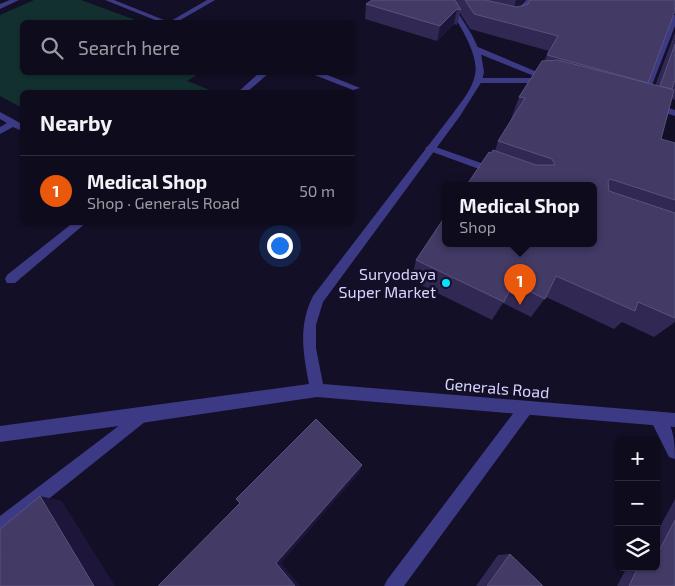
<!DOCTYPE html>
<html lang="en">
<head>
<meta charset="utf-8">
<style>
	:root { --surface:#0e0b1c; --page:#171425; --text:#f1f3f6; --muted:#9b9ba3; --line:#2e2b3b; --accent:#ea580c }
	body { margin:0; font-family:"Exo 2",sans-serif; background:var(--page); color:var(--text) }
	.controls { position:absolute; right:15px; bottom:15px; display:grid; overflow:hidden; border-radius:8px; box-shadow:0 1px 4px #0004 }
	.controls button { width:45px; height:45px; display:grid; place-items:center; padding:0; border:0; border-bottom:1px solid var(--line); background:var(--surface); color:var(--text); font:25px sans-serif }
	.you { position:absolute; left:279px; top:245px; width:18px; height:18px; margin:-12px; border:4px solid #fff; border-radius:50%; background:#1a73e8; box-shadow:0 0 0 8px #1a73e833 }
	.badge { display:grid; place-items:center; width:32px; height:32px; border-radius:50%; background:var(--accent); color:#fff; font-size:16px; font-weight:700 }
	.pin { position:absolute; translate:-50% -41px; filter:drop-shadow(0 1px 2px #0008) }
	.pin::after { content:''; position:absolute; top:26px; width:18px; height:15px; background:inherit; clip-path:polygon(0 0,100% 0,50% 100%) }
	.popup { position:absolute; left:442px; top:182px; width:155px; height:65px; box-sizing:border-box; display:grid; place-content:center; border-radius:8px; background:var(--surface); filter:drop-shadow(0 1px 4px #0005); font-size:16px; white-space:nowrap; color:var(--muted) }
	.popup b { font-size:19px; color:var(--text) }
	.popup::after { content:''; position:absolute; left:50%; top:100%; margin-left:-10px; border:10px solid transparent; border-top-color:var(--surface) }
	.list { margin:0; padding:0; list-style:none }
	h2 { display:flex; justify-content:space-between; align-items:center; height:65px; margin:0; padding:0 20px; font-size:21px }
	h2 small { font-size:16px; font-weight:400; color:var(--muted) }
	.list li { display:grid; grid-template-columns:32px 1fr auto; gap:15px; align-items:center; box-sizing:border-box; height:70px; padding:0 20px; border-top:1px solid var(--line) }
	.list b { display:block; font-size:19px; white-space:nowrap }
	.list p { margin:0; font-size:16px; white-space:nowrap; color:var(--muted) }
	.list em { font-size:16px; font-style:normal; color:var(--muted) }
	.icon { flex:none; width:28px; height:28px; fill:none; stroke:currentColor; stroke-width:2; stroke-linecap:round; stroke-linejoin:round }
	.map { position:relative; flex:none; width:675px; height:586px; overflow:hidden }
	.search { position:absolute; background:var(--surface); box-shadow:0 1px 4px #0004; left:20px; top:20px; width:335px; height:55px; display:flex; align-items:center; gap:12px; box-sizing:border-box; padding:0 18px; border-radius:8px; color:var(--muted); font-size:19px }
	.panel { position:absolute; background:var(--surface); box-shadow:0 1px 4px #0004; left:20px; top:90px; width:335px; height:135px; border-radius:8px }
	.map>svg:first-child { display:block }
	.green { fill:#12302f }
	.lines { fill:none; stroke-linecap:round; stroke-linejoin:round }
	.minor { fill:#3d3a85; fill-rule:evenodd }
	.tertiary { fill:#3d3a85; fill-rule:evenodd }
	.wall { fill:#312854 }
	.shaded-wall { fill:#1d163a }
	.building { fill:#433a66; stroke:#5a527e }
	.poi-dot { fill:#00e5ff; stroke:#130f26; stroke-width:2 }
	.labels { text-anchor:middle; stroke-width:5; stroke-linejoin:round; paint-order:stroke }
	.poi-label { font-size:16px; fill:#d9d4ff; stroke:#130f26; text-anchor:end }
	.street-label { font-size:16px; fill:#d9d4ff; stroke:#130f26 }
</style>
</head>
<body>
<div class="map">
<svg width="675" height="586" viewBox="0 0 675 586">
	<rect width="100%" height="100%" fill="#130f26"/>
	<!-- green -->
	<path class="green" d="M 34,0 L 81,0 L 141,22 L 22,22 L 22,72 L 200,73 L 187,81 L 215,92 L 22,92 L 22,108 L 0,96 L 0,15 Z"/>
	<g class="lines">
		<!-- minor -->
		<path class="minor" d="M 10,0 L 19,0 L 0,9 L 0,4 Z
			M 105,0 L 114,0 L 169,22 L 160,22 Z
			M 207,0 L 215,0 L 177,22 L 169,22 Z
			M 526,0 L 533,0 L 519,19 L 513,19 L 513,15 Z
			M 672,15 L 675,15 L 675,26 L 647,98 L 640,100 L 639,98 Z
			M 472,47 L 478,47 L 554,79 L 545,83 L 475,83 L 474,81 L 478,78 L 539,78 L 472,51 Z
			M 260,72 L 270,72 L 247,92 L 238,92 Z
			M 307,72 L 320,72 L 360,88 L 353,90 Z
			M 653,103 L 675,110 L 675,116 L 650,108 L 650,104 Z
			M 0,112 L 22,124 L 22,131 L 13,127 L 0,134 L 0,127 L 7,123 L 0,119 Z
			M 430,145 L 498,169 L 499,171 L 498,173 L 490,173 L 427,150 L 425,148 Z
			M 74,222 L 87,222 L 15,283 L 7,283 L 5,279 L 7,275 Z
			M 526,401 L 531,403 L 533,408 L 531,413 L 404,586 L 384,586 L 387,580 L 521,403 Z
			M 141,409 L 146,411 L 148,416 L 146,421 L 6,533 L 0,536 L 0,516 Z
			M 657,412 C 674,419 675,443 675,459 L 669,457 L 650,419 L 652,414 Z"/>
		<!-- tertiary -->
		<path class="tertiary" d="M 444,0 L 450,0 L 472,35 L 481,54 L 484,72 L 482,81 L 460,116 L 323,302 L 316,325 L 316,348 L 323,384 L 675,413 L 675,427 L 317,397 L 141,423 L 0,442 L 0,426 L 309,384 C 303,353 298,326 313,296 L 454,112 C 462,101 472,89 475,75 C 480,53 455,18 444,0 Z"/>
	</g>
	<!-- wall -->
	<path class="wall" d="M 372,0 L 524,0 L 518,7 L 675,13 L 674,13 L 648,84 L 655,86 L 675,32 L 675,100 L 672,99 L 661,139 L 675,143 L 675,322 L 654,337 L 622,322 L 614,329 L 546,297 L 531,317 L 503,303 L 492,320 L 411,280 L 416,260 L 491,153 L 495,151 L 498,141 L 512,120 L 511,119 L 519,97 L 544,61 L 549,51 L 470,29 L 460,13 L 457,25 L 454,24 L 437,41 L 365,19 L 366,4 Z
		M 675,499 L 675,586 L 617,586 L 627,567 L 656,567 L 656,534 Z
		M 510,554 L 543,586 L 476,586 L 498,555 Z"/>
	<!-- shaded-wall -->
	<path class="shaded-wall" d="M 516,0 L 524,0 L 512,14 Z
		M 457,9 L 454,24 L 437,41 L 440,26 Z
		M 362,465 L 360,472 L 281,563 L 300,586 L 295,586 L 276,563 Z
		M 40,496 L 62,501 L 115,586 L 94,586 Z"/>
	<!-- building -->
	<path class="building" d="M 372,0 L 455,0 L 461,10 L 457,9 L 440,26 L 366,4 Z
		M 465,0 L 485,0 L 517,7 L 528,4 L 530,0 L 675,0 L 675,11 L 648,83 L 547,55 L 558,36 L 474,14 Z
		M 675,44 L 675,82 L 674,81 L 672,89 L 660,86 Z
		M 558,60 L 674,90 L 661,139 L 675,143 L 675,200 L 610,179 L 608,181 L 609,191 L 675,213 L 675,318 L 638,302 L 635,311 L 556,276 L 545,299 L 513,283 L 504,302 L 416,260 L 446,215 L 446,244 L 594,244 L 594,186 L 466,186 L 489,152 L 491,153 L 493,150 L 536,165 L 555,165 L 552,159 L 498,141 L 525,98 L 519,97 L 542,61 Z
		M 316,419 L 362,465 L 276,563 L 295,586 L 158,586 L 240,503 L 236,499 Z
		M 40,496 L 94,586 L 0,586 L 0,558 L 1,557 L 0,554 L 0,529 Z
		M 675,520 L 675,586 L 629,586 L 638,567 L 656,567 L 656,546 L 660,549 Z
		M 510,554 L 543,586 L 487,586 Z"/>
	<!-- markers -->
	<circle class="poi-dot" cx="446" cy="283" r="5"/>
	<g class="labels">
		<!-- poi labels -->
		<g class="poi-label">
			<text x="436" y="280">Suryodaya<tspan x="436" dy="18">Super Market</tspan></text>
		</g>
		<!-- street labels -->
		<g class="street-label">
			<text transform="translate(497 388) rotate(5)" y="6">Generals Road</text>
		</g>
	</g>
</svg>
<div class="controls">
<button>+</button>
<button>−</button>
<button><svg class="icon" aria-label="layers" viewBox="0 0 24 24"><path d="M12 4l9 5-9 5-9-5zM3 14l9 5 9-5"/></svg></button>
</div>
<div class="you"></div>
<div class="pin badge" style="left:520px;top:305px">1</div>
<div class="popup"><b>Medical Shop</b>Shop</div>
<div class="search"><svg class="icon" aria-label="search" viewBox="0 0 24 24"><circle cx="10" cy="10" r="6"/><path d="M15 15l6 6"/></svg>Search here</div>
<section class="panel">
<h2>Nearby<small></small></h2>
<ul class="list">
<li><span class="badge">1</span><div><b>Medical Shop</b><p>Shop · Generals Road</p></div><em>50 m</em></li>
</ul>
</section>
</div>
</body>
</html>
